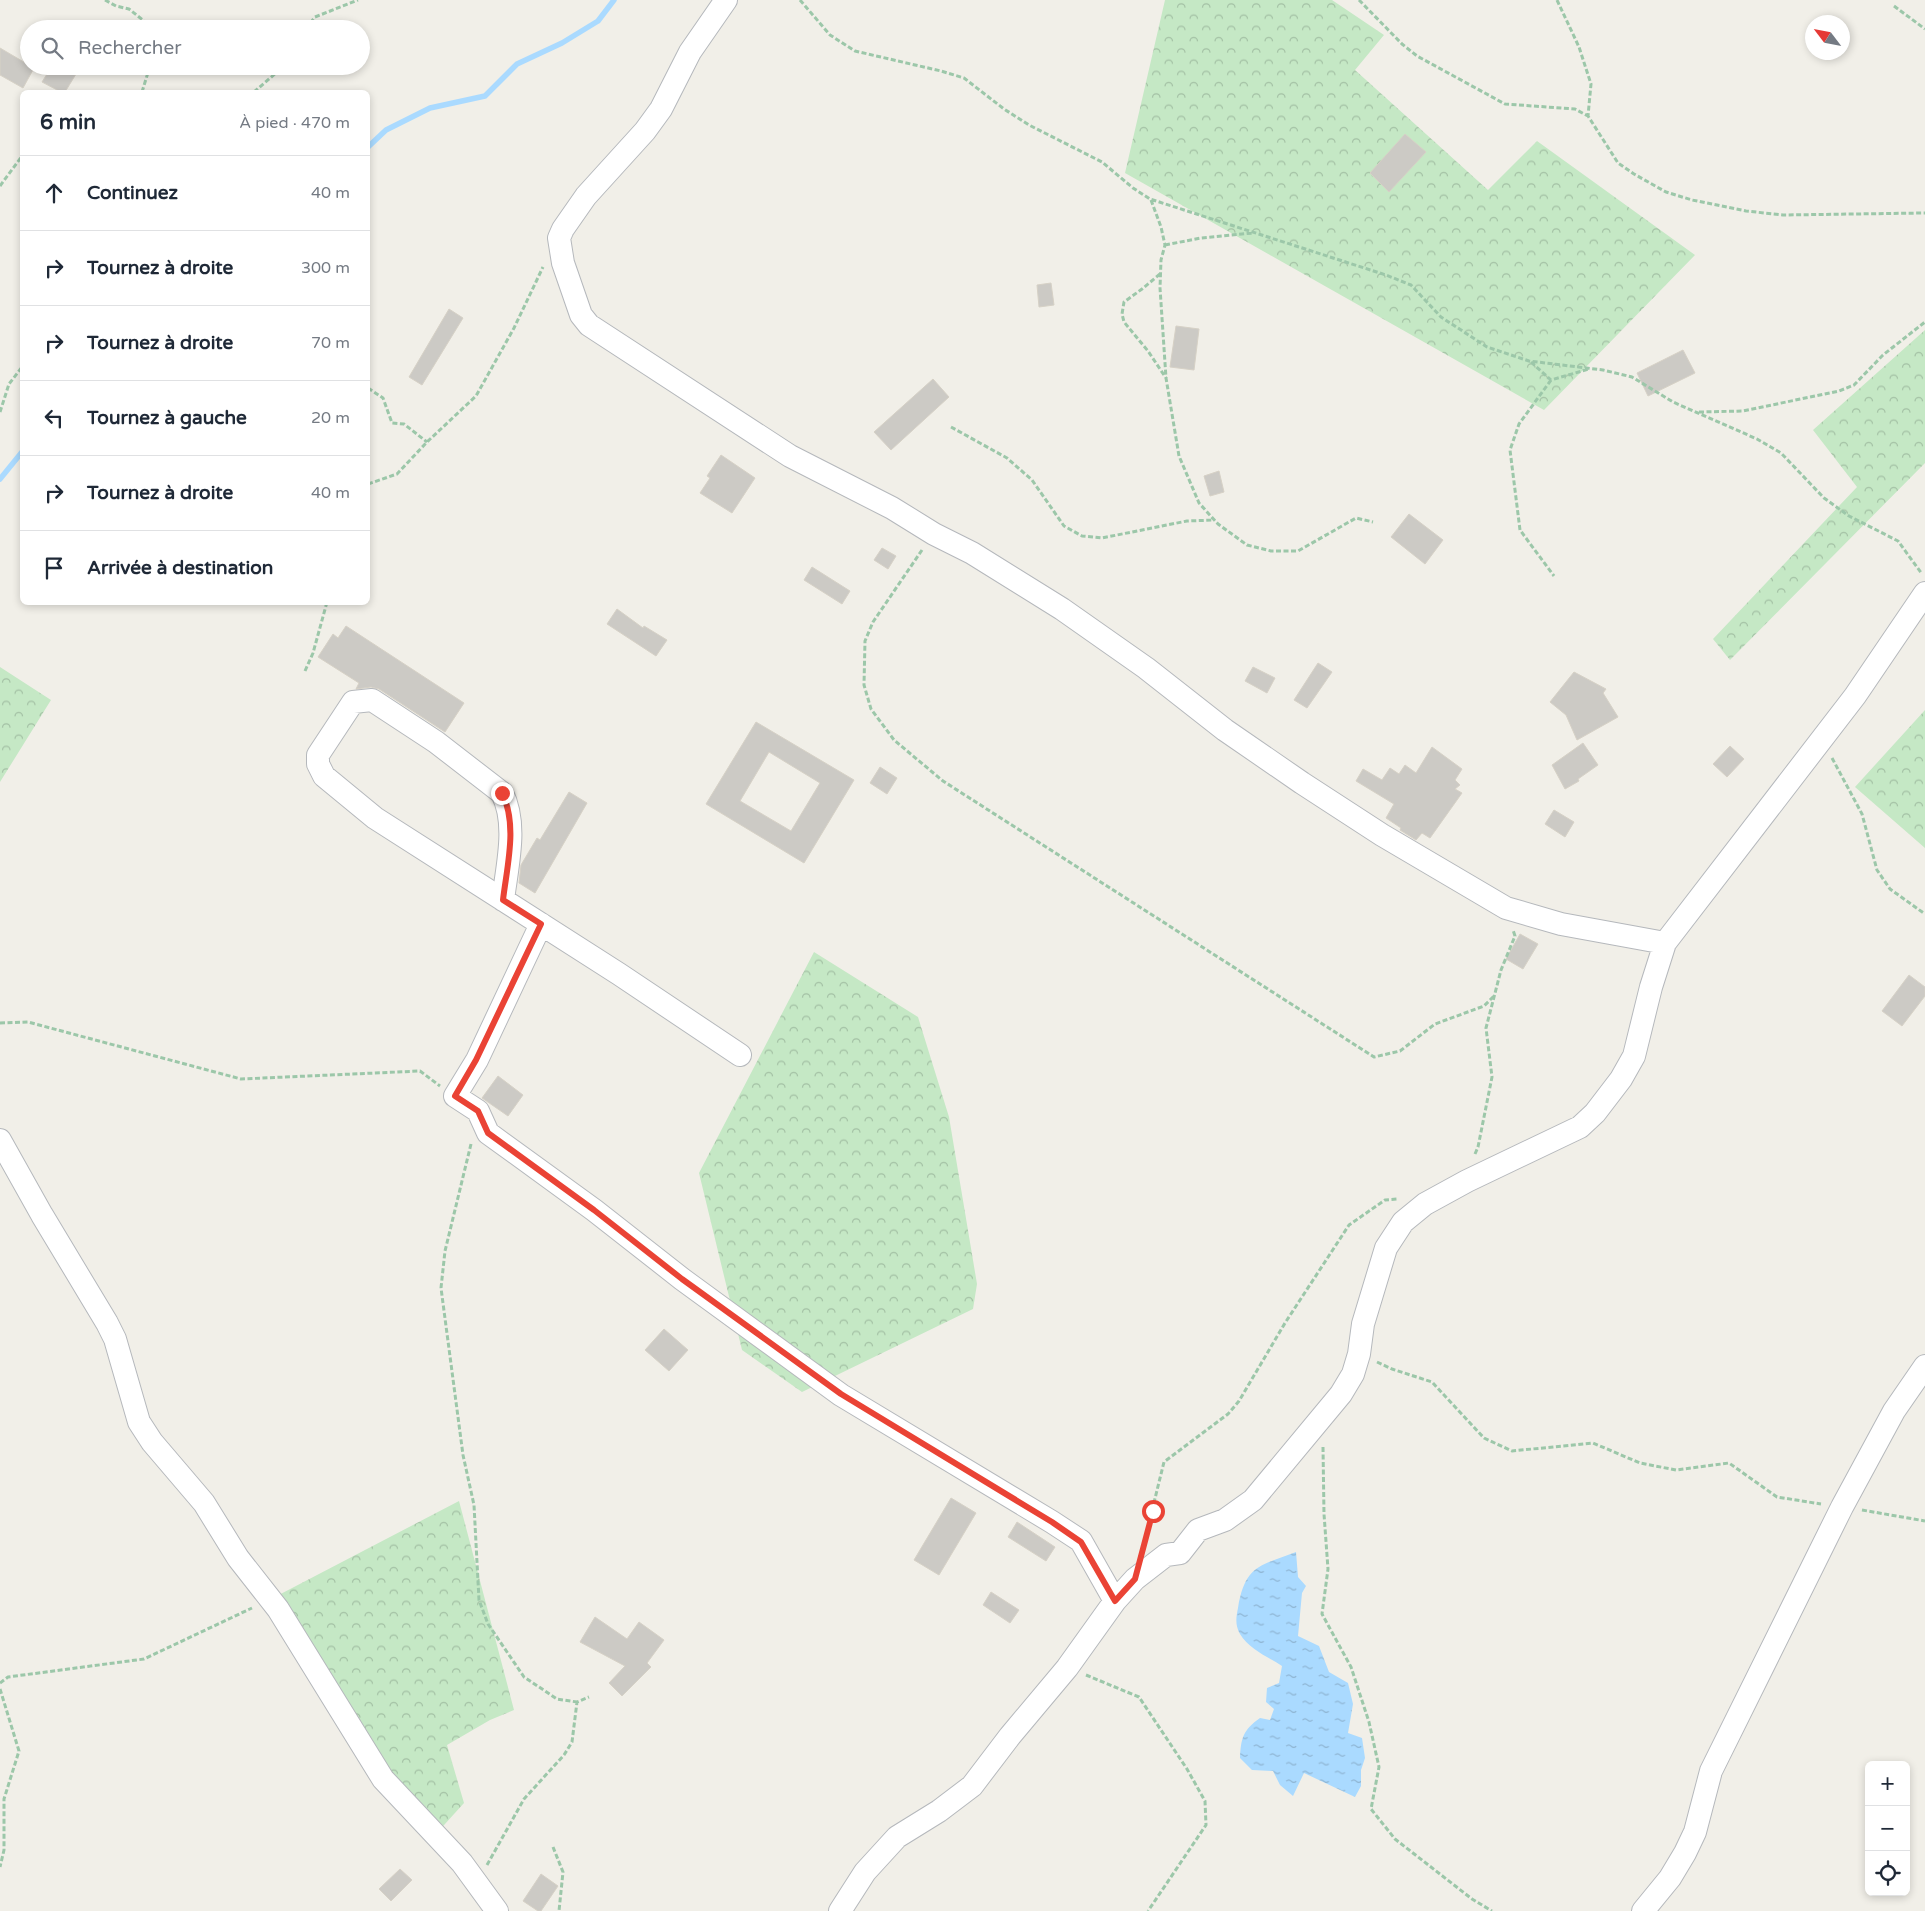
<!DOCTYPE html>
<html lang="fr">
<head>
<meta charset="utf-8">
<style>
	:root { --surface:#fff; --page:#f6f6f7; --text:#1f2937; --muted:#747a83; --line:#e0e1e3 }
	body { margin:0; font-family:"Varela Round",sans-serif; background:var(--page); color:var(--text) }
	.controls { position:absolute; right:15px; bottom:15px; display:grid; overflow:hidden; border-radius:8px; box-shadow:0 2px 8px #0003 }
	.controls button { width:45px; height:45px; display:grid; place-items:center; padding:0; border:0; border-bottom:1px solid var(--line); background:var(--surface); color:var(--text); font:25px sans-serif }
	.compass { position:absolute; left:1805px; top:15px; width:45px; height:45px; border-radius:50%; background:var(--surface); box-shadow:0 2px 8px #0003; rotate:302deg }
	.stop { position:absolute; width:15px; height:15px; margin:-11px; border:4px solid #ea4335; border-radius:50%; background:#fff }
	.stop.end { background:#ea4335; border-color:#fff; box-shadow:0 1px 5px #0008 }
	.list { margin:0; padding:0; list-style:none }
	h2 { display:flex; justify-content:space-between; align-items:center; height:65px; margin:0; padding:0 20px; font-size:21px }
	h2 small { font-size:16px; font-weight:400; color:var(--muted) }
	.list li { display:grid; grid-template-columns:32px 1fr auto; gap:15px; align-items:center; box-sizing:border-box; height:75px; padding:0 20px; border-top:1px solid var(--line) }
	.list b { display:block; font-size:19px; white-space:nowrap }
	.list em { font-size:16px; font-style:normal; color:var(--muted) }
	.icon { flex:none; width:28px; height:28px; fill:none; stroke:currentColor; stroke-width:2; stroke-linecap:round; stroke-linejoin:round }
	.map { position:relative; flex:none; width:1925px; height:1911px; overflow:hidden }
	.search { position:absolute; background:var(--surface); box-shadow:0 2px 8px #0003; left:20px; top:20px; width:350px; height:55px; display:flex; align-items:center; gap:12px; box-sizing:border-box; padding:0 18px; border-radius:28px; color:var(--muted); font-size:19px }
	.panel { position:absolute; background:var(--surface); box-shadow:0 2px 8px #0003; left:20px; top:90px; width:350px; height:515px; border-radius:8px }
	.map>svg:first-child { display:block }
	.forest { fill:url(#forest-crowns) }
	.water { fill:url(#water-ripples) }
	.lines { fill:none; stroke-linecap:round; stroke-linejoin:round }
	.stream { stroke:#aadaff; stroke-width:5.5 }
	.building { fill:#cccac5; stroke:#d6d1c6; fill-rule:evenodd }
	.minor-casing { stroke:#b5b8bc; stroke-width:24 }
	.path { stroke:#9cc7a9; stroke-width:3; stroke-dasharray:5 2.5; stroke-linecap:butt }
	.minor { stroke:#fff; stroke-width:22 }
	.route { stroke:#ea4335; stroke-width:6 }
</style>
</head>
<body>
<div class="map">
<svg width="1925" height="1911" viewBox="0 0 1925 1911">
	<defs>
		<pattern id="forest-crowns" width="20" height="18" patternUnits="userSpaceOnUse" patternTransform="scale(1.25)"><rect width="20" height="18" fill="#c5e8c5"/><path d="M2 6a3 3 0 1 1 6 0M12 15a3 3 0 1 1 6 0" fill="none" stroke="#a3c0a4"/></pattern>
		<pattern id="water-ripples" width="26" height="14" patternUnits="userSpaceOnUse" patternTransform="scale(1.25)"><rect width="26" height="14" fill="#aadaff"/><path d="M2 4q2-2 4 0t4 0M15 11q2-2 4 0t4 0" fill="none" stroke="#8eb4d2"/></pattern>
	</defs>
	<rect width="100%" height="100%" fill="#f1efe8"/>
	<!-- forest -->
	<path class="forest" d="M 1165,0 L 1332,0 L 1384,35 L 1355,70 L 1488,190 L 1537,141 L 1695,255 L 1544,410 L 1125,173 Z
		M 1925,330 L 1925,463 L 1730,660 L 1713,639 L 1857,487 L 1813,430 Z
		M 0,667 L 51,700 L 0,782 Z
		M 1925,710 L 1925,848 L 1855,787 Z
		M 814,952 L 918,1017 L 949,1117 L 977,1284 L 973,1309 L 802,1392 L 742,1350 L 699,1173 Z
		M 459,1501 L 514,1710 L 490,1720 L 447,1745 L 464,1803 L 435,1835 L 271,1599 Z"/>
	<!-- water -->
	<path class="water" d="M 1296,1552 L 1298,1577 L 1306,1586 L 1302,1593 L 1298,1636 L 1319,1646 L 1329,1672 L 1348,1683 L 1353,1704 L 1348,1733 L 1362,1738 L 1365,1758 L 1361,1770 L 1361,1786 L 1355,1797 L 1304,1773 L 1293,1796 L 1280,1785 L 1273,1771 L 1252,1770 L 1240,1758 C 1241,1738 1243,1730 1260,1718 L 1270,1720 L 1274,1709 L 1266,1702 L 1267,1688 L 1279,1683 L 1282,1666 C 1268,1657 1249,1649 1240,1634 C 1235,1625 1236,1618 1238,1608 C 1245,1566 1259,1566 1296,1552 Z"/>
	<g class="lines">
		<!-- stream -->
		<path class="stream" d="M 368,147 L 386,130 L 430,108 L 485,96 L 517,64 L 562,43 L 598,21 L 614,0
			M 0,479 L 22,452"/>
	</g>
	<!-- building -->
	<path class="building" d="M 0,48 L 34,68 L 23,88 L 0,75 Z
		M 52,66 L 62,66 L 76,74 L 65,92 L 61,92 L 42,82 Z
		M 1405,134 L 1426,152 L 1389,192 L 1370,173 Z
		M 1051,283 L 1054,305 L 1039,307 L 1037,285 Z
		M 449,309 L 463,318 L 422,385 L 409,377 Z
		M 1176,326 L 1199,329 L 1194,370 L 1170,367 Z
		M 1683,350 L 1695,373 L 1648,396 L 1637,373 Z
		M 933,379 L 949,397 L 891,450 L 874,432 Z
		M 721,455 L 755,478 L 732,513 L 700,493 L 710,478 L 707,476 Z
		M 1219,471 L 1224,492 L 1210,496 L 1204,476 Z
		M 1409,514 L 1443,540 L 1425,564 L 1391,537 Z
		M 882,548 L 896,556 L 888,569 L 874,560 Z
		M 812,567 L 850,591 L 842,604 L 804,580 Z
		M 617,609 L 643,628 L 644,626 L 667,640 L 656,656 L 607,624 Z
		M 346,626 L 464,703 L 445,732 L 379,689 L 371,687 L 356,689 L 359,683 L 318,657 L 333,634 L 338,638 Z
		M 1318,663 L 1332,672 L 1307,708 L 1294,700 Z
		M 1253,667 L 1275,678 L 1267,693 L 1245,681 Z
		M 1574,672 L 1606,689 L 1603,693 L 1618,717 L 1577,740 L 1566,715 L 1550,702 Z
		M 756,722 L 854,780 L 804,863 L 706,804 ZM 769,752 L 820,783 L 791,831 L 740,801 Z
		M 1583,743 L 1598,765 L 1578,779 L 1579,781 L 1565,789 L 1552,765 Z
		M 1730,746 L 1744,759 L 1727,777 L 1713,764 Z
		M 1432,747 L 1462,769 L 1455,780 L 1460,785 L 1455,789 L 1462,793 L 1430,838 L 1422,833 L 1416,840 L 1400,830 L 1401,828 L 1386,818 L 1394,804 L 1356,781 L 1363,769 L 1382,780 L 1390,768 L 1399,774 L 1405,765 L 1416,773 Z
		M 880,767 L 897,778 L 887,794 L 870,783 Z
		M 569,792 L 587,803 L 535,893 L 519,883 L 521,865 L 537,838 L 540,840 Z
		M 1554,810 L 1574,822 L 1565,837 L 1545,824 Z
		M 1520,934 L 1538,944 L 1523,969 L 1506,959 Z
		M 1909,975 L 1925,987 L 1925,996 L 1902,1026 L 1882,1011 Z
		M 498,1076 L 523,1095 L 508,1116 L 482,1098 Z
		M 664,1329 L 688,1350 L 669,1371 L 645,1350 Z
		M 951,1498 L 976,1513 L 939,1575 L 914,1560 Z
		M 1017,1522 L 1055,1547 L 1046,1561 L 1008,1537 Z
		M 991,1592 L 1019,1610 L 1010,1623 L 983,1605 Z
		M 595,1617 L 627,1639 L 639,1622 L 664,1640 L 647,1663 L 651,1667 L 622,1696 L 609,1683 L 625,1666 L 580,1642 Z
		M 400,1869 L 412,1880 L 391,1901 L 379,1889 Z
		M 541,1874 L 558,1886 L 541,1911 L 538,1911 L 523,1901 Z"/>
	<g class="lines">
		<!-- minor casing -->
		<g class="minor-casing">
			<path id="minor" d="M 726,0 L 690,52 L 661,109 L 645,131 L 586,196 L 563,229 L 559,238 L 563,263 L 581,315 L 589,325 L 790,456 L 892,508 L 934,534 L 972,553 L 1062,609 L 1146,668 L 1225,730 L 1302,783 L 1382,835 L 1506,908 L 1561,924 L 1665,943
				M 503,900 C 507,866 518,824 502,793 L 436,742 L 372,700 L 353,702 L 318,755 L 318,764 L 324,776 L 375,818 L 619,974 L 740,1055
				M 541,924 L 477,1060 L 455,1096 L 478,1111 L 488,1133 L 594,1210 L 682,1279 L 841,1395 L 1052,1522 L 1081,1541 L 1115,1601
				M 0,1140 L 42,1215 L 107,1323 L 115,1339 L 139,1422 L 152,1442 L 204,1503 L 238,1558 L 278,1609 L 383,1779 L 462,1863 L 497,1911
				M 840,1911 L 865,1872 L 897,1837 L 939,1811 L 972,1786 L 1010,1736 L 1067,1668 L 1115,1601 L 1135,1579 L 1166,1555 L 1180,1553 L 1198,1530 L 1225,1520 L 1253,1500 L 1341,1394 L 1353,1374 L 1359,1354 L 1363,1324 L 1386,1248 L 1403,1222 L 1425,1204 L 1467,1181 L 1580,1127 L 1595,1113 L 1621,1079 L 1634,1056 L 1651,987 L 1665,943 L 1855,696 L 1925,593
				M 1643,1911 L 1670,1878 L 1685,1853 L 1695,1832 L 1711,1771 L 1842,1507 L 1894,1411 L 1925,1366"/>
		</g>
		<!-- path -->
		<path class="path" d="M 105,0 L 116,6 L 129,9 L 154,29
			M 800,0 L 830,35 L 855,51 L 941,71 L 964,78 L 1004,109 L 1029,125 L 1102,162 L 1133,188 L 1150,199 L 1386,275 L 1411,285 L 1441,317 L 1487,347 L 1529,361 L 1603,370 L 1632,377 L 1673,402 L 1757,439 L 1781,453 L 1824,498 L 1849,516 L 1898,541 L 1922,574
			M 1359,0 L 1402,44 L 1417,56 L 1505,104 L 1575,109 L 1588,116
			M 1557,0 L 1579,47 L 1591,84 L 1588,116 L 1618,163 L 1634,174 L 1666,192 L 1692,200 L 1746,211 L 1783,215 L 1925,213
			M 1894,6 L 1925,29
			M 306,29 L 315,17 L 358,0
			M 142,92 L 150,66
			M 254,92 L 284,66
			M 0,186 L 22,156
			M 1151,200 L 1161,227 L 1165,245 L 1161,260 L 1160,288 L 1166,378 L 1179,456 L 1199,503 L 1218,524 L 1247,545 L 1271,551 L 1298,551 L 1356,518 L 1373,522
			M 1165,245 L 1201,238 L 1253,233
			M 1160,274 L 1142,289 L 1124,302 L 1122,314 L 1124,322 L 1148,351 L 1166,378
			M 1531,362 L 1551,380 L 1589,369
			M 1551,380 L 1519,424 L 1510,450 L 1520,530 L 1554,576
			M 368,388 L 383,398 L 392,423 L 404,424 L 427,442
			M 0,412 L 9,384 L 22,367
			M 1699,412 L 1743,411 L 1839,391 L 1854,385 L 1883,355 L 1925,322
			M 951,427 L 1007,458 L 1032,480 L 1064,526 L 1082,536 L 1102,538 L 1187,521 L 1214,520
			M 368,484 L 397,474 L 427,442 L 476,396 L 514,328 L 543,267
			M 922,550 L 873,622 L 865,641 L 864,685 L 871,709 L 894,740 L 943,781 L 1374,1057 L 1400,1051 L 1435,1024 L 1484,1006 L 1495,995
			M 305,671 L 313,653 L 327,602
			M 1832,758 L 1862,814 L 1877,870 L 1890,889 L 1925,914
			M 0,1023 L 28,1022 L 241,1079 L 420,1071 L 440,1086
			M 471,1144 L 445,1251 L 441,1288 L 463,1455 L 474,1505 L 479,1600 L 488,1624 L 524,1677 L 557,1699 L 577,1702
			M 1475,1154 L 1478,1147 L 1492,1077 L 1486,1028 L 1501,970 L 1515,936 L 1513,930
			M 1377,1362 L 1392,1369 L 1432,1382 L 1484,1438 L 1512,1451 L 1593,1443 L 1640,1463 L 1676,1470 L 1729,1463 L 1777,1497 L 1821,1504
			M 1323,1447 L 1324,1514 L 1328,1569 L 1322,1614 L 1351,1667 L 1369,1722 L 1379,1767 L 1371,1809 L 1395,1839 L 1472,1899 L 1492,1911
			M 1862,1510 L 1925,1521
			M 1143,1547 L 1164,1462 L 1228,1414 L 1239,1401 L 1285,1323 L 1349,1225 L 1385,1200 L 1398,1199
			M 1086,1675 L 1139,1697 L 1187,1769 L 1205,1801 L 1206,1825 L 1148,1911
			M 0,1683 L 8,1677 L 144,1659 L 252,1608
			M 0,1689 L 19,1751 L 4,1799 L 4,1850 L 0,1867
			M 553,1847 L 563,1872 L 559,1911
			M 487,1865 L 524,1799 L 564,1755 L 572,1742 L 577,1702 L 589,1697"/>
		<!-- minor -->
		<use href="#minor" class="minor"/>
	</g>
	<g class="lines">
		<!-- route -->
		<path class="route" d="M 502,793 C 518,824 507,866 503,900 L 541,924 L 476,1060 L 455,1096 L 478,1111 L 488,1133 L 594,1210 L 682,1279 L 841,1394 L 1052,1522 L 1081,1542 L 1115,1601 L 1135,1579 L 1153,1511"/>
	</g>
</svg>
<div class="controls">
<button>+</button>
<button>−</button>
<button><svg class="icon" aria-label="locate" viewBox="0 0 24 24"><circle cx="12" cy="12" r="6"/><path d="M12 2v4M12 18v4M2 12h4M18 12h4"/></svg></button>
</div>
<svg class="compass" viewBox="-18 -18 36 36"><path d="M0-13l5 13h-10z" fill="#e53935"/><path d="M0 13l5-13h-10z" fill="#747a83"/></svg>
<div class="stop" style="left:1153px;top:1511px"></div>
<div class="stop end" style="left:502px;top:793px"></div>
<div class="search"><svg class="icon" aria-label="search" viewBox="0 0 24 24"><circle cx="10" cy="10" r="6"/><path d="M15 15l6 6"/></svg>Rechercher</div>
<section class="panel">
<h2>6 min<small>À pied · 470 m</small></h2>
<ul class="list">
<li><svg class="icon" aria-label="ahead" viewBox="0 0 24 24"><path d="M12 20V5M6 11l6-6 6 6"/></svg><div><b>Continuez</b></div><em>40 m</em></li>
<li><svg class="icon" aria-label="right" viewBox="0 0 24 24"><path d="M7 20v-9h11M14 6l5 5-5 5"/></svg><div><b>Tournez à droite</b></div><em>300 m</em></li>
<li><svg class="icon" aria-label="right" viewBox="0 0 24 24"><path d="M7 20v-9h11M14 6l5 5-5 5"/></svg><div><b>Tournez à droite</b></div><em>70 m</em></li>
<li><svg class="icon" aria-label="left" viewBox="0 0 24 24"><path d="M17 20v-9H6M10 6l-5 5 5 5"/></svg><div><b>Tournez à gauche</b></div><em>20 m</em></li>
<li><svg class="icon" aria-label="right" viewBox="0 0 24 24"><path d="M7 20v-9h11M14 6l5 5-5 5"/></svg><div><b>Tournez à droite</b></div><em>40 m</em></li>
<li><svg class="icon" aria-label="arrive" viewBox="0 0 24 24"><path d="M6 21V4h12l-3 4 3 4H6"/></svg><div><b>Arrivée à destination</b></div></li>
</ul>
</section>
</div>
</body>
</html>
